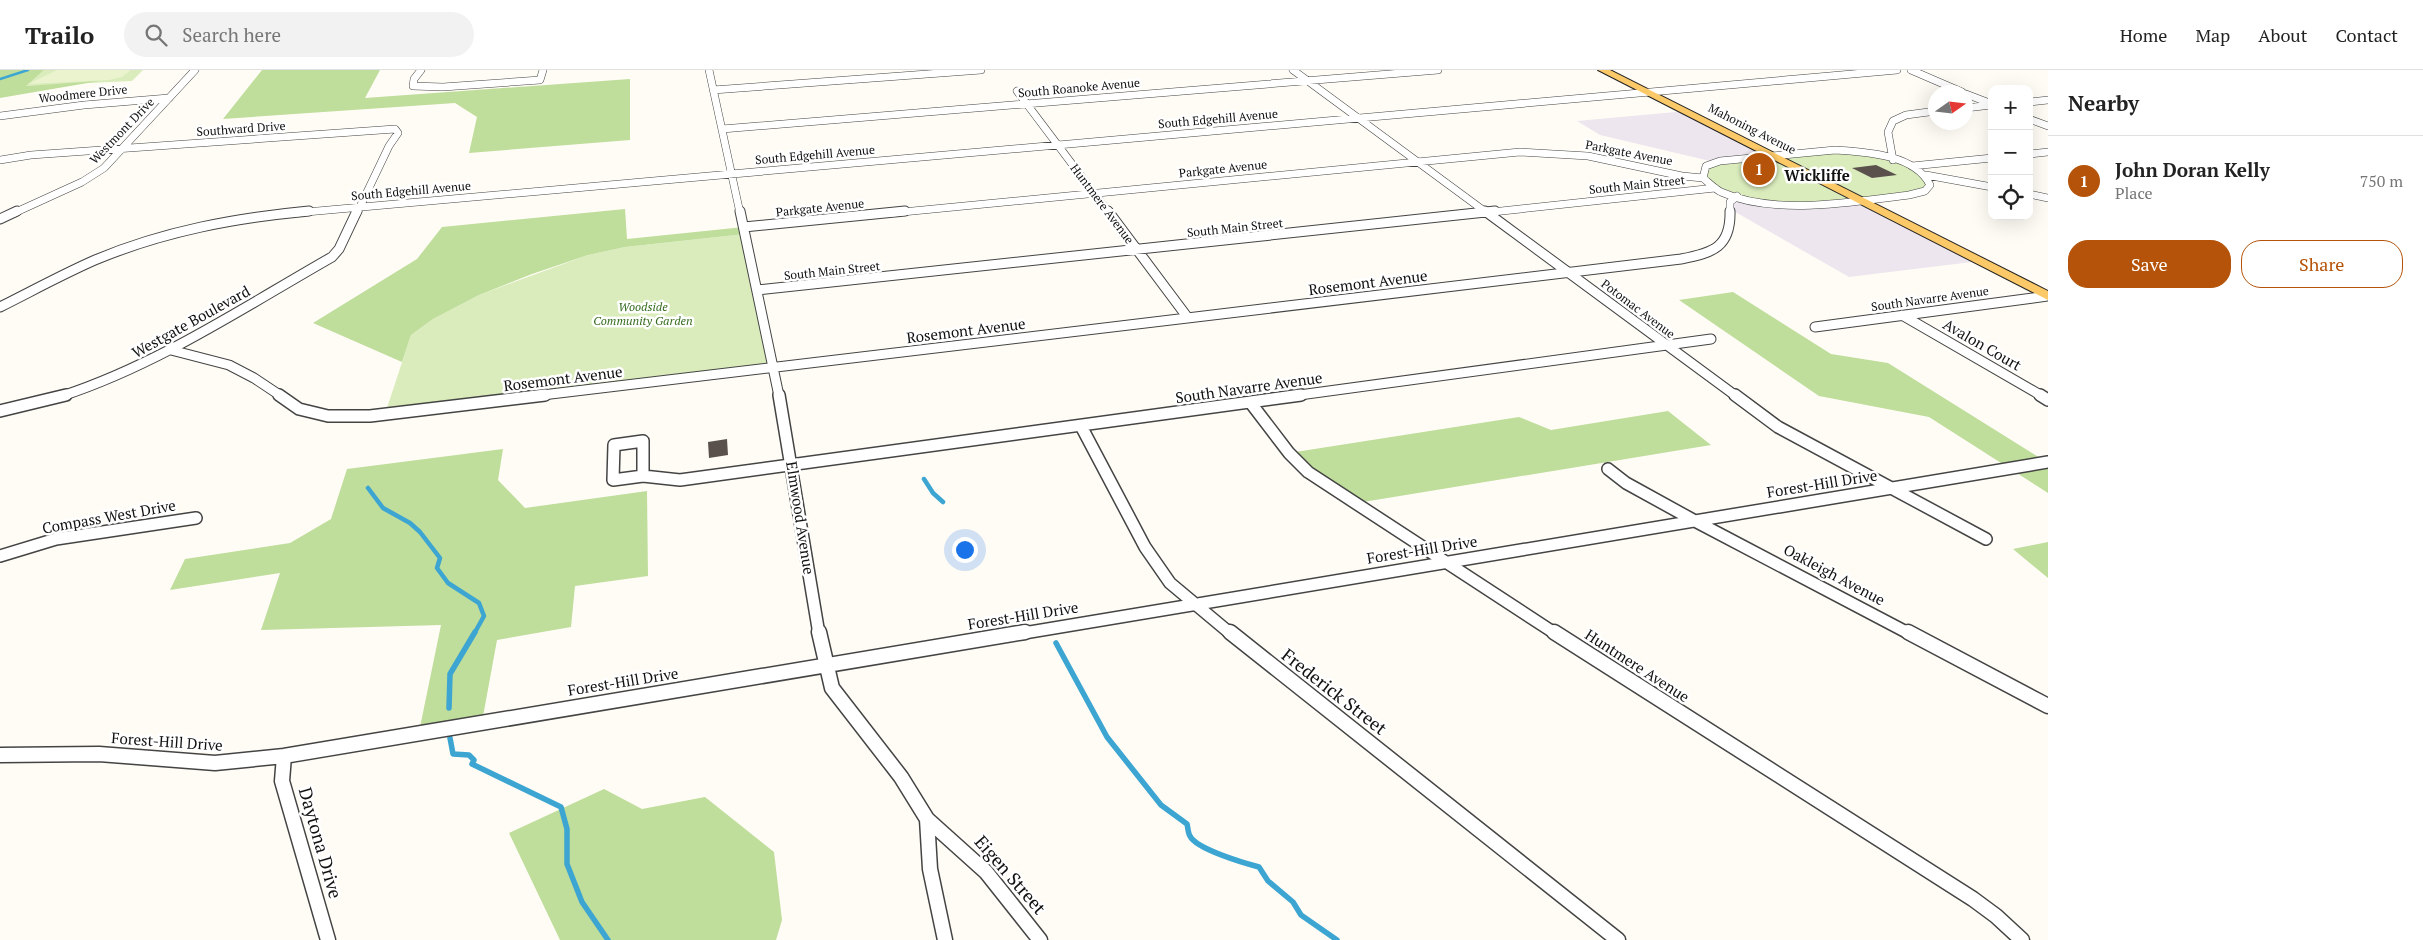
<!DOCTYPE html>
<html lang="en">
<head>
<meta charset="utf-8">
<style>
	:root { --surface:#fff; --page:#f2f2f2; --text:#222; --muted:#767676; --line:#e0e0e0; --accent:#b45309 }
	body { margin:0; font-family:"PT Serif",serif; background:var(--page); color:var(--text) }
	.controls { position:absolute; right:15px; top:15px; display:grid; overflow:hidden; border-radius:10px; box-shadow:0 5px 20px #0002 }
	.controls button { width:45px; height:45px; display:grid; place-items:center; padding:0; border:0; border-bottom:1px solid var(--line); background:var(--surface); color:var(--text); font:25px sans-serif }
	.compass { position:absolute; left:1928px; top:15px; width:45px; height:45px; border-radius:50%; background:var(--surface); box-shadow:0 5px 20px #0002; rotate:76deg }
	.you { position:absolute; left:964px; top:479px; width:18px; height:18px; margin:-12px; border:4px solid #fff; border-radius:50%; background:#1a73e8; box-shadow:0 0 0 8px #1a73e833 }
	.badge { display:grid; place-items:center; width:32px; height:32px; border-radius:50%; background:var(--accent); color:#fff; font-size:16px; font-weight:700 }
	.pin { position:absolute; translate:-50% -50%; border:2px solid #fff; box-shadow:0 1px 5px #0006 }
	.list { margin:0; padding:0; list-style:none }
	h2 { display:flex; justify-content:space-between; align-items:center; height:65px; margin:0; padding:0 20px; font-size:21px }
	h2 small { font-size:16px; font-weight:400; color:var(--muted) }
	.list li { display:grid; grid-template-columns:32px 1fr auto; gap:15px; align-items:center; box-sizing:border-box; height:90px; padding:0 20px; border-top:1px solid var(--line) }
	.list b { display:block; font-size:19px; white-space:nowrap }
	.list p { margin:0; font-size:16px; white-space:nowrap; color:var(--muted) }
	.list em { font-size:16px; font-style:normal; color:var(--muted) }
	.actions { display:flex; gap:10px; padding:15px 20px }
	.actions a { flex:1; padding:11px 0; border:1px solid var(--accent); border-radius:20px; text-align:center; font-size:18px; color:var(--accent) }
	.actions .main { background:var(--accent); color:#fff }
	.icon { flex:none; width:28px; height:28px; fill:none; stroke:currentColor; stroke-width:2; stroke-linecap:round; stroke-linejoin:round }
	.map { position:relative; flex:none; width:2048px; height:870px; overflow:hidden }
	header { display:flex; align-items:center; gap:30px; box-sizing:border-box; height:70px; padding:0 25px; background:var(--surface); border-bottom:1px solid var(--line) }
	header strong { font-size:24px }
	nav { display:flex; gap:28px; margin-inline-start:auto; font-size:18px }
	.search { width:350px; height:45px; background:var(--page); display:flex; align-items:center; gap:12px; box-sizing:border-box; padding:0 18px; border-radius:28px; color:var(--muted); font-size:19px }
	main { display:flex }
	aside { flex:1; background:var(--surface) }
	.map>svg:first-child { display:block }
	.industrial { fill:#ede6ef }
	.green { fill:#daecbc }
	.forest { fill:#bfdd9b }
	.pitch { fill:#eaf3ce }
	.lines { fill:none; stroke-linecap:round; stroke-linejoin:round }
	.stream-far2 { stroke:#3ca5d2; stroke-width:2.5 }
	.stream-far1 { stroke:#3ca5d2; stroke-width:4.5 }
	.stream { stroke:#3ca5d2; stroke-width:5.5 }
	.building { fill:#5a514d }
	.minor-far3-casing { stroke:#444; stroke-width:8 }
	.minor-far2-casing { stroke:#444; stroke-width:11 }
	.minor-far1-casing { stroke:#444; stroke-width:14 }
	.minor-casing { stroke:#444; stroke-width:17 }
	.primary-casing { stroke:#222; stroke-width:2 }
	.minor-far3 { stroke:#fff; stroke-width:7 }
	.minor-far2 { stroke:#fff; stroke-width:9 }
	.minor-far1 { stroke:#fff; stroke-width:11 }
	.minor { stroke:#fff; stroke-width:14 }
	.primary { fill:#fcc968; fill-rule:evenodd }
	.labels { text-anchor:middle; stroke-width:5; stroke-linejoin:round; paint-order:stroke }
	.far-street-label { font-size:12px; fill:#111; stroke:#fff }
	.far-park-label { font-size:12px; font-style:italic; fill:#366c1e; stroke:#fff }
	.far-quarter-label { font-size:15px; font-weight:bold; fill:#111; stroke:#fff }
	.street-label { font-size:15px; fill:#111; stroke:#fff }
	.near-street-label { font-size:18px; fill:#111; stroke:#fff }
</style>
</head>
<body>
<header>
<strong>Trailo</strong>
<div class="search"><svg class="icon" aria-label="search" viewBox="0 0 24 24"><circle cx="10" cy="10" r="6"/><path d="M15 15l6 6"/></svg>Search here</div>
<nav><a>Home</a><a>Map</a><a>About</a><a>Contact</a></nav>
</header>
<main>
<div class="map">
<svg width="2048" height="870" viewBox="0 0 2048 870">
	<rect width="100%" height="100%" fill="#fffcf5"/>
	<!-- industrial -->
	<path class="industrial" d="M 1686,41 L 1773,85 L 1714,92 L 1600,65 L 1577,51 Z
		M 1737,126 L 1861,130 L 1980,191 L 1849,207 L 1730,139 Z"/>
	<!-- green -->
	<path class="green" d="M 44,0 L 143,0 L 132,11 L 25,16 Z
		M 1820,80 L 1861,83 L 1907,94 L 1929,110 L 1925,121 L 1817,135 L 1749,129 L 1710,114 L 1704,100 L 1706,96 Z
		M 745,164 L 774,298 L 385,344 L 411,265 L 433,249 L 479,225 L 588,185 L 625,177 Z"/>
	<!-- forest -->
	<path class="forest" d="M 0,0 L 44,0 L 26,16 L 99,11 L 0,28 Z
		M 262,0 L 380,0 L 365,28 L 630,9 L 630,70 L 469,83 L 477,47 L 455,33 L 223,49 Z
		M 625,139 L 627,169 L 744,157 L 745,164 L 625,177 L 588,185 L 532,204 L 479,225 L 433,249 L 411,265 L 402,292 L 313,253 L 417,189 L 442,157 Z
		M 1733,222 L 1831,284 L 1888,293 L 2048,393 L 2048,423 L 1929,347 L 1819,326 L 1679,230 Z
		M 1668,341 L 1711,375 L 1357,433 L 1289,383 L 1519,347 L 1551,360 Z
		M 503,379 L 498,410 L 525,438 L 647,421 L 648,506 L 575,516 L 571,557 L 497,570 L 482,652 L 419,662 L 441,555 L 261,560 L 280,503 L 170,520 L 185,489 L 290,473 L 331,449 L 347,399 Z
		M 2048,472 L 2048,508 L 2013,479 Z
		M 604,719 L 642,739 L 705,727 L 774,782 L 782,850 L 776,870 L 560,870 L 509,763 Z"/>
	<!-- pitch -->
	<path class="pitch" d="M 57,0 L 131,0 L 122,7 L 109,10 L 28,14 Z"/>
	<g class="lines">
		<!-- stream-far2 -->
		<path class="stream-far2" d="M 0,9 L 28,0"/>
		<!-- stream-far1 -->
		<path class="stream-far1" d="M 924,409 L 933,423 L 943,432
			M 368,418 L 383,438 L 410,453 L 420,462 L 440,488 L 437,498 L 448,513 L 479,533 L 484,546 L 474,564"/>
		<!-- stream -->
		<path class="stream" d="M 1056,573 L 1107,667 L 1161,735 L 1187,754 C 1188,758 1188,763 1190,766 C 1196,779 1244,793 1259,797 L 1268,811 L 1293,832 L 1301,845 L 1337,870
			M 449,638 L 450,604 L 475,562
			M 450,668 L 453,684 L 469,685 L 474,690 L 472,694 L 561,737 L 567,759 L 567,794 L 582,832 L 608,870"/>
	</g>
	<!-- building -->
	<path class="building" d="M 1876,95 L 1897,105 L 1872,108 L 1852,98 Z
		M 727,369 L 728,385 L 709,388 L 708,372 Z"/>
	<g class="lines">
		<!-- minor-far3 casing -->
		<g class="minor-far3-casing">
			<path id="minor-far3" d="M 421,0 L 414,9 L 413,16 L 443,17 L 540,10 L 543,0
				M 709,0 L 740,143
				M 1293,0 L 1487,143
				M 1911,0 L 1962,22
				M 713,20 L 981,0
				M 1017,21 L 1109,143
				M 1966,24 L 1992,34
				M 2029,32 L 2048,30
				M 1966,38 L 1991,35
				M 0,46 L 84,35 L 169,28
				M 2029,49 L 2048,56
				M 722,59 L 1438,0
				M 1835,80 C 1865,82 1915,84 1930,115 L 1925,121 L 1909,125 C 1852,132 1775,146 1721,122 C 1715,119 1709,113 1703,108 L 1706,96 L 1720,91 Z
				M 2029,84 L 2048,82
				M 0,90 L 31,85 L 395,59 L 398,63 L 389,76 L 357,143
				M 1893,90 L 1888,62 L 1893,51 L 1906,45 L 1936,41
				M 1912,96 L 1992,88
				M 1926,105 L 1992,117
				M 2029,124 L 2048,128
				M 14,143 L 82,112 L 104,98 L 195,0
				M 295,143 L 1897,0
				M 892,143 L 1520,82 L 1588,86 L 1682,106 L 1703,108
				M 1483,143 L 1715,118
				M 1730,143 L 1730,132 L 1737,126"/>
		</g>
		<!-- minor-far2 casing -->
		<g class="minor-far2-casing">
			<path id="minor-far2" d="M 740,141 L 779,326
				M 1108,141 L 1188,248
				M 1485,141 L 1736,326
				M 0,149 L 17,141
				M 744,157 L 905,141
				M 757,220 L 1495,141
				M 0,237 C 32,221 63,204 95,190 C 164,161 235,148 309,141
				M 1902,245 L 2042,326
				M 1815,257 L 2048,226
				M 171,280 L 229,295 L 254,308 L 281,326
				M 62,326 C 159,294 244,237 332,187 L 339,179 L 357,141
				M 534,326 L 1681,189 C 1713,183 1731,177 1730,141
				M 1292,326 L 1711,269"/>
		</g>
		<!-- minor-far1 casing -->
		<g class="minor-far1-casing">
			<path id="minor-far1" d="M 279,325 L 299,339 L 328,346 L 370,346 L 545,325
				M 779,325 L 819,564
				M 1735,325 L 1778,357 L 1986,469
				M 2040,325 L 2048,330
				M 1250,332 L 1289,383 L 1308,402 L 1556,564
				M 0,341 L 66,325
				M 1081,356 L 1145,477 L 1170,513 L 1231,564
				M 643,371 L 643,406 L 613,410 L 614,375 Z
				M 1608,399 L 1626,413 L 1695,451 L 1910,564
				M 643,406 L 680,410 L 1301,325
				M 0,486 L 56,469 L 196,448
				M 1018,564 L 2048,392"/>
		</g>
		<!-- minor casing -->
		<g class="minor-casing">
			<path id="minor" d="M 819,562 L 832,618 L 901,707 L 927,749 L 930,799 L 945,870
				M 1230,562 L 1618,870
				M 1554,562 L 1973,829 L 1996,846 L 2022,870
				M 1908,562 L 2048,636
				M 0,685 L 99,684 L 215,693 L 284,686 L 1025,562
				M 284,686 L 282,711 L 328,870
				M 927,749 L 986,802 L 1040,870"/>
		</g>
		<!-- primary casing -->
		<g class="primary-casing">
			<path id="primary" d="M 1598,0 L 1610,0 L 2048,221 L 2048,230 Z"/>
		</g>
		<!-- minor-far3 -->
		<use href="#minor-far3" class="minor-far3"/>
		<!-- minor-far2 -->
		<use href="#minor-far2" class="minor-far2"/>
		<!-- minor-far1 -->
		<use href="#minor-far1" class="minor-far1"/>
		<!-- minor -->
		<use href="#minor" class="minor"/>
		<!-- primary -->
		<use href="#primary" class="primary"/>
	</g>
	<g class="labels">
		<!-- far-street labels -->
		<g class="far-street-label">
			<text transform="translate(1079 18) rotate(-5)" y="4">South Roanoke Avenue</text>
			<text transform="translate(83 24) rotate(-6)" y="4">Woodmere Drive</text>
			<text transform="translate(1218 49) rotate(-5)" y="4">South Edgehill Avenue</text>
			<text transform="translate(241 59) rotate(-4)" y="4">Southward Drive</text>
			<text transform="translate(1752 59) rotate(27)" y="4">Mahoning Avenue</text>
			<text transform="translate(122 61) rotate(-46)" y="4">Westmont Drive</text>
			<text transform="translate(1629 83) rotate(11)" y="4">Parkgate Avenue</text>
			<text transform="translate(815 85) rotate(-5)" y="4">South Edgehill Avenue</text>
			<text transform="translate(1223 99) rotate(-6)" y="4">Parkgate Avenue</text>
			<text transform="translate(1637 115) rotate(-6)" y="4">South Main Street</text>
			<text transform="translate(411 121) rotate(-5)" y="4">South Edgehill Avenue</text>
			<text transform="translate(1102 134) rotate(53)" y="4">Huntmere Avenue</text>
			<text transform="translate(820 138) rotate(-6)" y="4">Parkgate Avenue</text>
			<text transform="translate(1235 158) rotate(-6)" y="4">South Main Street</text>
			<text transform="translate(832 201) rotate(-6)" y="4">South Main Street</text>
			<text transform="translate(1930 229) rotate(-8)" y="4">South Navarre Avenue</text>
			<text transform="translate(1638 239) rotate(37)" y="4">Potomac Avenue</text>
		</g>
		<!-- far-park labels -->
		<g class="far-park-label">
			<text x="643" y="241">Woodside<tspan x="643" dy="14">Community Garden</tspan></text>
		</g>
		<!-- far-quarter labels -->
		<g class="far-quarter-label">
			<text x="1817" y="111">Wickliffe</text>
		</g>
		<!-- street labels -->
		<g class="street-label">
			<text transform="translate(1368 213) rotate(-7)" y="5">Rosemont Avenue</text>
			<text transform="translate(191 252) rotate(-29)" y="5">Westgate Boulevard</text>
			<text transform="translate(966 261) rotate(-7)" y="5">Rosemont Avenue</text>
			<text transform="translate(1982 275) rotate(30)" y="5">Avalon Court</text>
			<text transform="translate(563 309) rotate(-7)" y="5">Rosemont Avenue</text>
			<text transform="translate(1249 318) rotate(-8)" y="5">South Navarre Avenue</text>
			<text transform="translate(1822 414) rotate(-9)" y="5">Forest-Hill Drive</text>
			<text transform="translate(109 447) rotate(-10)" y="5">Compass West Drive</text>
			<text transform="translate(800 448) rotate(81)" y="5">Elmwood Avenue</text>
			<text transform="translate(1422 480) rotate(-9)" y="5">Forest-Hill Drive</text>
			<text transform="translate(1834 505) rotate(28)" y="5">Oakleigh Avenue</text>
			<text transform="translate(1023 546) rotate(-9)" y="5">Forest-Hill Drive</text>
			<text transform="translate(1637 596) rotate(33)" y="5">Huntmere Avenue</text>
			<text transform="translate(623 612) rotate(-9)" y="5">Forest-Hill Drive</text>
			<text transform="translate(167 672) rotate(4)" y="5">Forest-Hill Drive</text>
		</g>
		<!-- near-street labels -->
		<g class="near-street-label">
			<text transform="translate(1334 622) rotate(38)" y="6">Frederick Street</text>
			<text transform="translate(320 773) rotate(74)" y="6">Daytona Drive</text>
			<text transform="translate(1010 805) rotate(49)" y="6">Eigen Street</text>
		</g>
	</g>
</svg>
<div class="controls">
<button>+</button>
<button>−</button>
<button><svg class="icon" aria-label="locate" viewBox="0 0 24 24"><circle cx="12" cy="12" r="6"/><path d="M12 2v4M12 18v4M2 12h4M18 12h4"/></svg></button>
</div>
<svg class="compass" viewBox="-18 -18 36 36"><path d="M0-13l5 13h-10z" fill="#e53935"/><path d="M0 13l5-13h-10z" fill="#767676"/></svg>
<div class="you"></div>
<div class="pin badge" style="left:1759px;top:99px">1</div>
</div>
<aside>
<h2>Nearby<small></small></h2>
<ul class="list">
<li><span class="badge">1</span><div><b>John Doran Kelly</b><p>Place</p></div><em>750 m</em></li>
</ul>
<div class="actions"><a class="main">Save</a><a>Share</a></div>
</aside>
</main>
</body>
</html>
